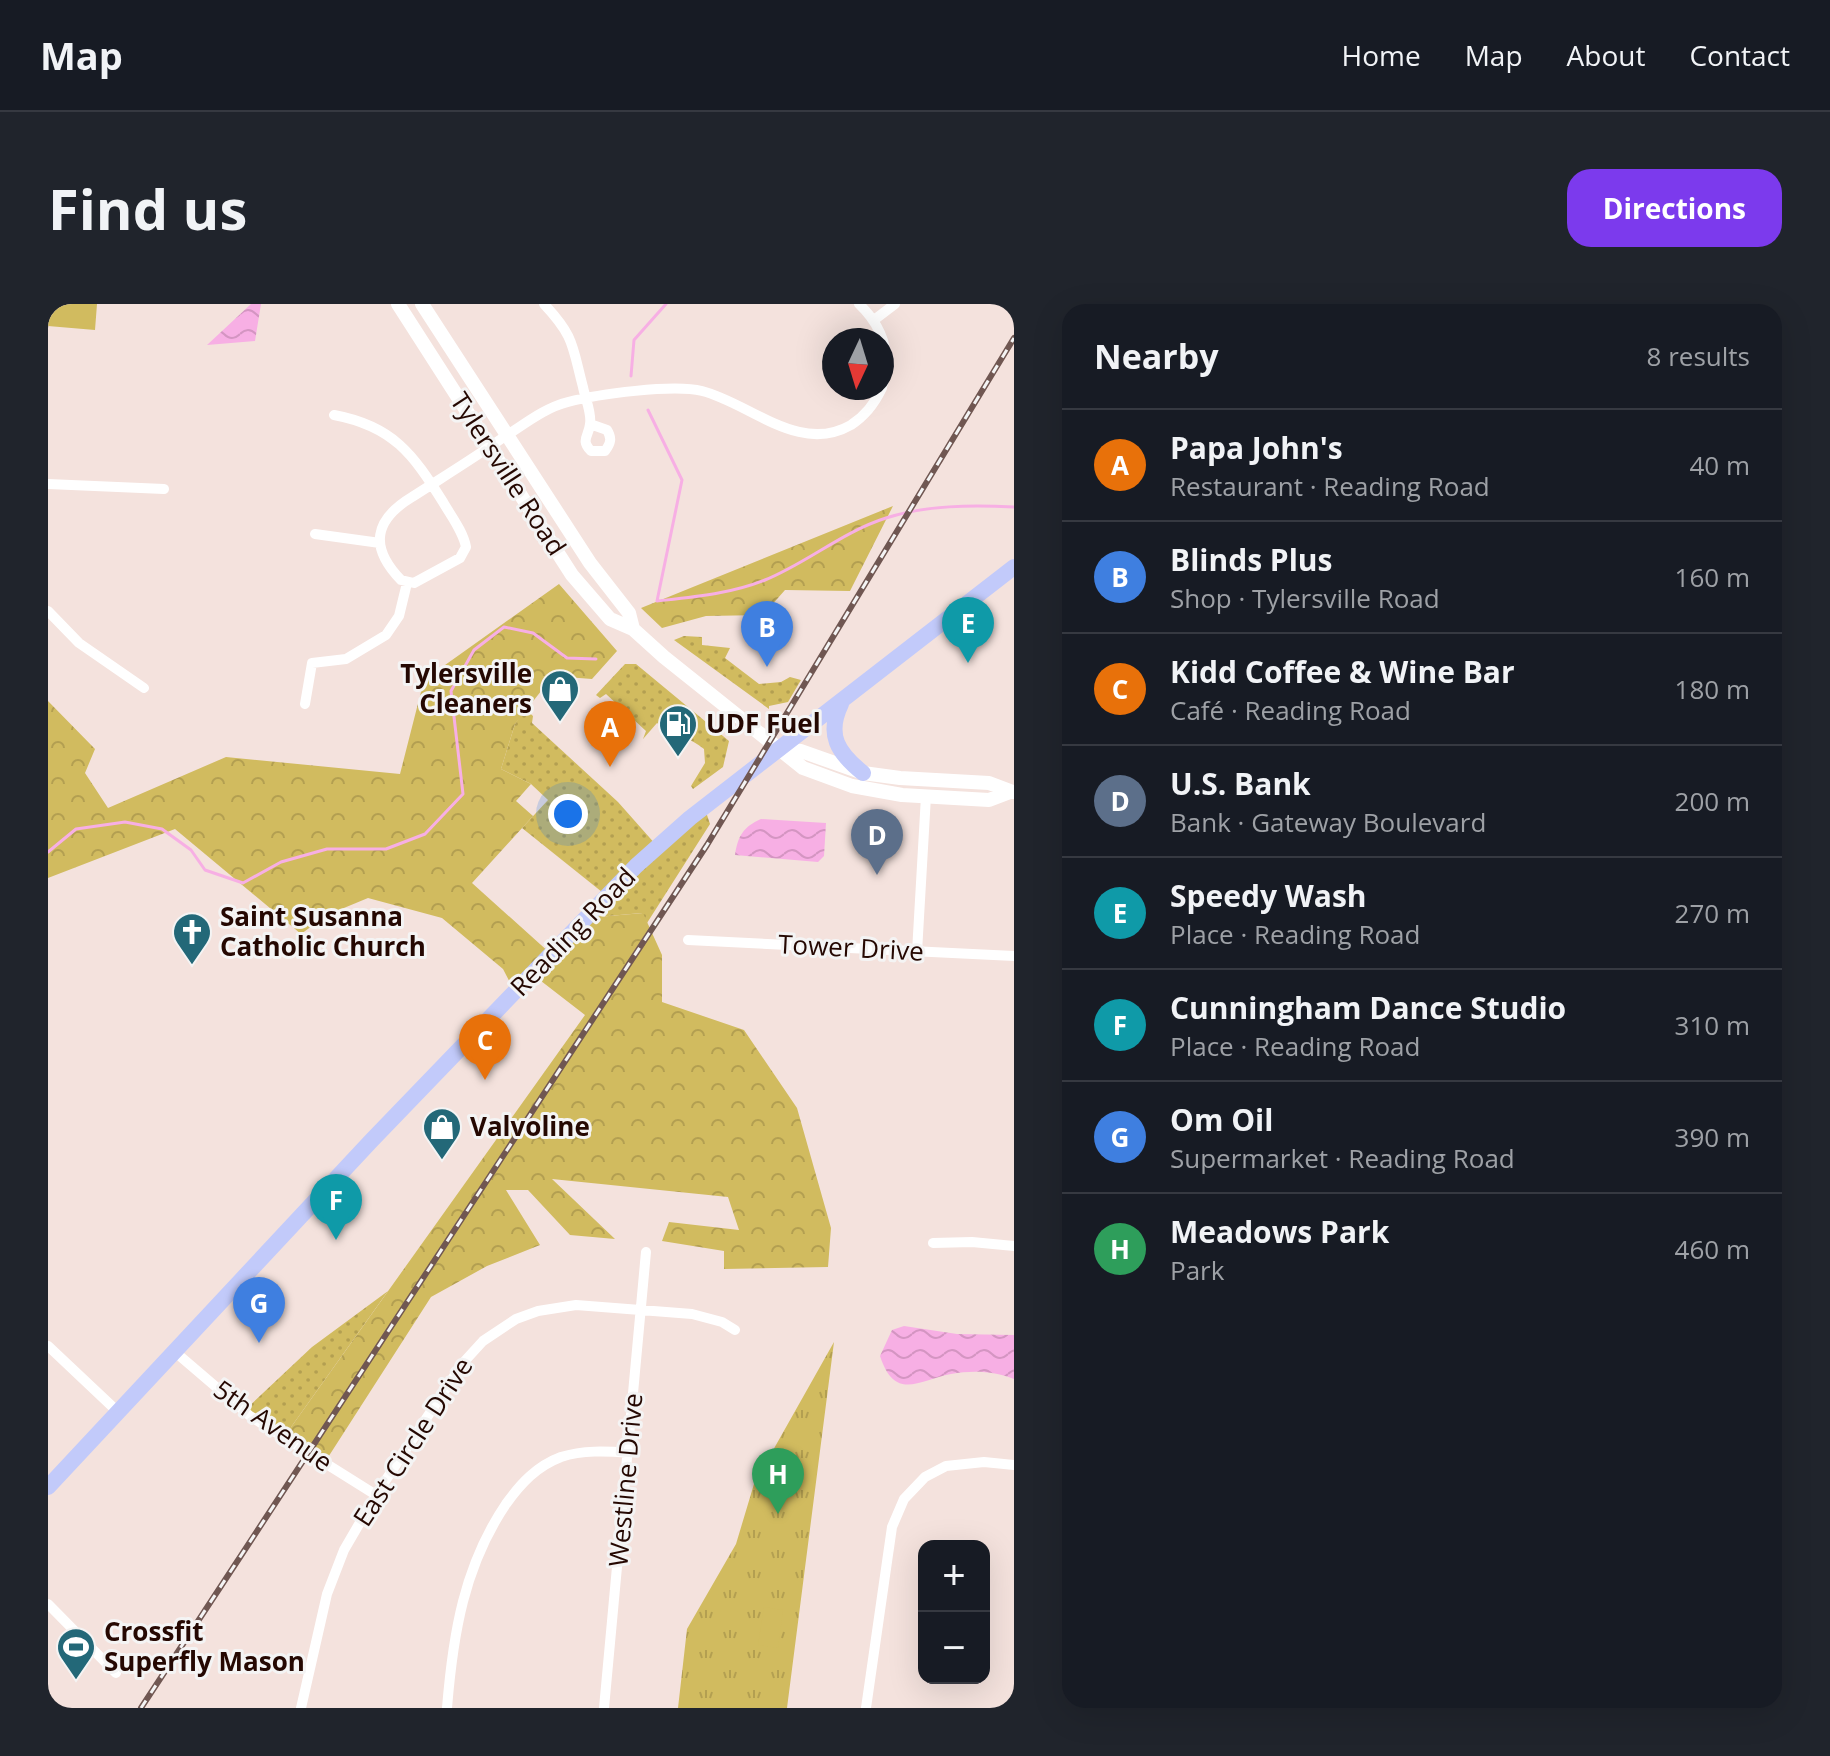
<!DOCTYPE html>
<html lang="en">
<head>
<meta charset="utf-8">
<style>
	:root { --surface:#171b24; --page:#20242c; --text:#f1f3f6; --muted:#9ea1a6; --line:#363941; --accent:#7c3aed }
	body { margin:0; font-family:"Open Sans",sans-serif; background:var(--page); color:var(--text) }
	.controls { position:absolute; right:24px; bottom:24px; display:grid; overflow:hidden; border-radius:16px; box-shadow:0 8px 32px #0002 }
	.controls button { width:72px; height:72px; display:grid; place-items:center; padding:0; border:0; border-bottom:2px solid var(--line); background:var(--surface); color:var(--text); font:40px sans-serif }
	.compass { position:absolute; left:774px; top:24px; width:72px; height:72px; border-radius:50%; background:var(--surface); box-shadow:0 8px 32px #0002; rotate:184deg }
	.you { position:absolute; left:520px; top:510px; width:28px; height:28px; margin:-20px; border:6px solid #fff; border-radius:50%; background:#1a73e8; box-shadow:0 0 0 12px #1a73e833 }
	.badge { display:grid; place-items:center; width:52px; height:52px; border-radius:50%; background:var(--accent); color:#fff; font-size:26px; font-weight:700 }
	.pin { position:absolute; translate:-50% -66px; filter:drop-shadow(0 2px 4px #0008) }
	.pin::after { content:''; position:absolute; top:42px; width:28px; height:24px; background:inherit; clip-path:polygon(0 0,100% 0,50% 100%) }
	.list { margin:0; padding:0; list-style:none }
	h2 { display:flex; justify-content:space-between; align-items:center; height:104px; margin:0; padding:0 32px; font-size:34px }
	h2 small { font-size:26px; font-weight:400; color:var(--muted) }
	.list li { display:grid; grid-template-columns:52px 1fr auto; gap:24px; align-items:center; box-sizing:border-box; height:112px; padding:0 32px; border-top:2px solid var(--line) }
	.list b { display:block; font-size:30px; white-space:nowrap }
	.list p { margin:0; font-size:26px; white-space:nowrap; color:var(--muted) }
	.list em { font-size:26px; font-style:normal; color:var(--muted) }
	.map { position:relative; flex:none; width:966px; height:1404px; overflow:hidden; border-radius:24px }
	header { display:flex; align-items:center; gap:48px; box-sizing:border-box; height:112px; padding:0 40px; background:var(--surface); border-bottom:2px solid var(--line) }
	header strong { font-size:38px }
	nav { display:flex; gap:44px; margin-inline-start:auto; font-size:28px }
	.intro { display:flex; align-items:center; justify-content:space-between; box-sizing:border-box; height:192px; padding:0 48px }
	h1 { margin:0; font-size:56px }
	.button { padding:20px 36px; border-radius:24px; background:var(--accent); color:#fff; font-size:28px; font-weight:700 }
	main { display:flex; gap:48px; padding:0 48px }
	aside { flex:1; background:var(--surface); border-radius:24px; box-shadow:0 8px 32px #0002 }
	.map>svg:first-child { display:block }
	.grass { fill:url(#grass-dots) }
	.forest { fill:url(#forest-crowns) }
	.park { fill:url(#park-tufts) }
	.garden { fill:#d1bb5f }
	.water { fill:url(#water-waves) }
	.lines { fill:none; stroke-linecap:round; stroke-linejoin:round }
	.stream { stroke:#f7afe4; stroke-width:3 }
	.minor { stroke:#fff; stroke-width:10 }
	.secondary { stroke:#fff; stroke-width:14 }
	.primary { stroke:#c2cafa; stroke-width:16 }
	.rail-casing { stroke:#705752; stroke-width:6 }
	.rail { stroke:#f4f4f4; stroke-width:3; stroke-dasharray:9; stroke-linecap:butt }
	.labels { text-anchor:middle; stroke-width:6; stroke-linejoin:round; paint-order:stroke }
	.street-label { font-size:26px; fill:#250802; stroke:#f4f4f4 }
	.poi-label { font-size:26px; font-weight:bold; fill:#250802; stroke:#f4f4f4; text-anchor:start }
</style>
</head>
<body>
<header>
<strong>Map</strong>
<nav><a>Home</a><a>Map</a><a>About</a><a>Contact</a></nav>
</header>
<div class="intro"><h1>Find us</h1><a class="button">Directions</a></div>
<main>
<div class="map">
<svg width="966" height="1404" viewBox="0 0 966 1404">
	<defs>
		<pattern id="grass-dots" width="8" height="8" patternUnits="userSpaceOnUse" patternTransform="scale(2)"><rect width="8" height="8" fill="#d1bb5f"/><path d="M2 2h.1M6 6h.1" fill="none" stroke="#b39f51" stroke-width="1.8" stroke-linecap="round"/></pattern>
		<pattern id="forest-crowns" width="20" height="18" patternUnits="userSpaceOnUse" patternTransform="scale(2)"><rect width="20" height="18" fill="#d1bb5f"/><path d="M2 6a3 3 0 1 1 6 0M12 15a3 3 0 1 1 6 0" fill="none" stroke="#b39f51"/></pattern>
		<pattern id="park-tufts" width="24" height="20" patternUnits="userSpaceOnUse" patternTransform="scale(2)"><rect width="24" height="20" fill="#d1bb5f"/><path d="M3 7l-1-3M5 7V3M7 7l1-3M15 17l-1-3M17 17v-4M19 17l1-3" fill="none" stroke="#b39f51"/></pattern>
		<pattern id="water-waves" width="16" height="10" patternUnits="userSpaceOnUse" patternTransform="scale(2)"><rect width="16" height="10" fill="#f7afe4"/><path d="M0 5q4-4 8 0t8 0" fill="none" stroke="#d495c2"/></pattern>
	</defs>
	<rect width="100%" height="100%" fill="#f4e2dd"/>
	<!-- grass -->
	<path class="grass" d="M 636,332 L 654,333 L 654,341 L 682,344 L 677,354 L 711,380 L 733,378 L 742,373 L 753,376 L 740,398 L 721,402 L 721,405 L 626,336 Z
		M 577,360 L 588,360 L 681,437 L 675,463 L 645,485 L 643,482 L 657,459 L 656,445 C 642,433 624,430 609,419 L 595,435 L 598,427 L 558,390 L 552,394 L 548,391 Z
		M 477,405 L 485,412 L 484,419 L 570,498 L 609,542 L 656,502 L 662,520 L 599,619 L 594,609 L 538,614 L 559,592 L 474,524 L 500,496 L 483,480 L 453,465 L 467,420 Z
		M 340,987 L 236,1133 L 196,1107 L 264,1043 Z"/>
	<!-- forest -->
	<path class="forest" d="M 845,202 L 802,287 L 737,286 L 722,303 L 722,311 L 658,312 L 614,324 L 593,304 Z
		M 511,280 L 569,347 L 544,375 L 505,372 L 467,420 L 453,465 L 483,480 L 468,497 L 485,512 L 424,579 L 503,650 L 538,614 L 595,609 L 614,651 L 614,698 L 696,726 L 749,804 L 783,924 L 780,963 L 676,965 L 676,947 L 614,937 L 621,918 L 691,926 L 680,893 L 504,875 L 567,935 L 522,931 L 480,886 L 458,886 L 492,941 L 439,962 L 383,993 L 277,1158 L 236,1133 L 537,711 L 484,670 L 467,688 L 455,665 L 394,614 L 320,594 L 279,611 L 253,630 L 127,525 L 0,574 L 0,397 L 47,445 L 37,469 L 60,504 L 178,453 L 352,470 L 376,376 Z"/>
	<!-- park -->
	<path class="park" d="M 786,1038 L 739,1404 L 630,1404 L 639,1325 L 688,1240 L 706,1180 Z"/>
	<!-- garden -->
	<path class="garden" d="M 0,0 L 49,0 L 47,26 L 0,22 Z
		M 716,1303 L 735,1306 L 730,1344 L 710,1341 Z"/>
	<!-- water -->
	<path class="water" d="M 203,0 L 213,0 L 207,37 L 159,41 Z
		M 713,515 L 778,519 L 776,552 L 770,558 L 687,551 C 690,532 695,523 713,515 Z
		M 856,1022 L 909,1030 L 966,1031 L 966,1075 C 946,1067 925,1066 903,1070 C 871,1076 847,1098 832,1052 L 844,1026 Z"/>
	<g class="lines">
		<!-- stream -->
		<path class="stream" d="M 583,72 L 586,36 L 618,0
			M 600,106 L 634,176 L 609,297 C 646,293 682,290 717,276 C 759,259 794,228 838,214 C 878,201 924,201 966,203
			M 0,548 L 28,525 L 77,518 L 114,525 L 143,546 L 157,566 L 195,579 L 233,558 L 279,545 L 338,545 L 377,530 L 415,490 L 403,387 L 426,346 L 456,323 L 485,329 L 519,354 L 548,355"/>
		<!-- minor -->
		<path class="minor" d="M 496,0 C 527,33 524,42 535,83 C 537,94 544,109 542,120 C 541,132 532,136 543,147 L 557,147 C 563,139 564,134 559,126 L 542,120
			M 811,0 C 835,23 844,51 834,83
			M 826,16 L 847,0
			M 286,111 C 345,122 365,150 395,198 C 403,212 415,227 418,243 L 412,254 L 366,279 L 353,276 C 321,243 326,216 364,193 C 395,173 426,154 456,133 C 477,120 496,104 520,98 C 550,90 625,80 654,87 C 702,99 751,151 803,121 C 817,112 827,99 834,84
			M 0,180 L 116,185
			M 267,230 L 332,239
			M 0,307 L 31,339 L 96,384
			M 257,400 L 264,359 L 298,355 L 338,331 L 351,312 L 359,279
			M 640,636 L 966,652
			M 869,648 L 878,492
			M 885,939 L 924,938 L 966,942
			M 0,1042 L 69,1107
			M 126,1047 L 202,1112 L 328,1191
			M 0,1300 L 68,1369
			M 253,1404 L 279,1290 L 296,1246 L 328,1191 L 414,1060 L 435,1037 L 468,1015 L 490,1007 L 528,1001 L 644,1010 L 674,1018 L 687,1026
			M 399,1404 C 405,1330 416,1262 458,1200 C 473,1179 489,1162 513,1153 C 535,1146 558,1147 581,1149
			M 556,1404 L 598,948
			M 818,1404 L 844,1223 L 856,1195 L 877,1173 L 898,1162 L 936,1158 L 966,1161"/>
		<!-- secondary -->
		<path class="secondary" d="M 350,0 L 524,271 L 562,315 L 585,325 L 616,353 L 755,464 L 804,482 L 854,491 L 941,496 L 962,488
			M 374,0 L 542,259 L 581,309 L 585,325
			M 732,445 L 753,447 L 815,469 L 852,474 L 941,479 L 965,488"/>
		<!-- primary -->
		<path class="primary" d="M 793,400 C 778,431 790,449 815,469
			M 0,1183 L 323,837 L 588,562 L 642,514 L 966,263"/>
		<!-- rail casing -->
		<g class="rail-casing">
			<path id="rail" d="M 93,1404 L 659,541 L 966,34"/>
		</g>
		<!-- rail -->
		<use href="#rail" class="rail"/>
	</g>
	<!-- icons -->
	<defs>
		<g id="shop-pin" transform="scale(2)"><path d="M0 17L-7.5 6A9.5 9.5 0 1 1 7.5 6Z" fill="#236878" stroke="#f4f4f4"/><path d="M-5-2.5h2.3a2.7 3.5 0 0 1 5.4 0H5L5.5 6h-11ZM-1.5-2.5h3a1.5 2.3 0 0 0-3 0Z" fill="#fff"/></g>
		<g id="fuel-pin" transform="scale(2)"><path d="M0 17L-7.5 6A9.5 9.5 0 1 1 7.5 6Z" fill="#236878" stroke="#f4f4f4"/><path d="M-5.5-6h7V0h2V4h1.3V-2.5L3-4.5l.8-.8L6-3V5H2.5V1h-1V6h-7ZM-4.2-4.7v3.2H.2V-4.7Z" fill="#fff"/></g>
		<g id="church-pin" transform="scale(2)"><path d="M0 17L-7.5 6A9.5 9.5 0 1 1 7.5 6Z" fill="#236878" stroke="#f4f4f4"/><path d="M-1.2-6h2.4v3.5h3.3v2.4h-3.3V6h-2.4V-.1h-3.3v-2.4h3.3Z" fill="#fff"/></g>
		<g id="stadium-pin" transform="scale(2)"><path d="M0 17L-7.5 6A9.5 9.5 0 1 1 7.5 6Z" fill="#236878" stroke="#f4f4f4"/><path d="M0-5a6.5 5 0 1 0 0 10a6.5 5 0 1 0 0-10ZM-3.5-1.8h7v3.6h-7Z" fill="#fff"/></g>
	</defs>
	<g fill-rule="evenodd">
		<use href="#shop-pin" x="512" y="385"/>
		<use href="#fuel-pin" x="630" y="420"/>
		<use href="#church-pin" x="144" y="628"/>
		<use href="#shop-pin" x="394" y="823"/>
		<use href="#stadium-pin" x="28" y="1343"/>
	</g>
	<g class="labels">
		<!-- street labels -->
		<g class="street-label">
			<text transform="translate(460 170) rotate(57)" y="9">Tylersville Road</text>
			<text transform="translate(525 628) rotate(-46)" y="9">Reading Road</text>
			<text transform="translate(803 644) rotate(3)" y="9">Tower Drive</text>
			<text transform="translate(225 1122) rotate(35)" y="9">5th Avenue</text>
			<text transform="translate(365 1138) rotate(-57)" y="9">East Circle Drive</text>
			<text transform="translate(578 1176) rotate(-85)" y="9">Westline Drive</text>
		</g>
		<!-- poi labels -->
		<g class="poi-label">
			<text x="484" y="379" text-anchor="end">Tylersville<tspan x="484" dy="30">Cleaners</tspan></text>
			<text x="658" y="429">UDF Fuel</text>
			<text x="172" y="622">Saint Susanna<tspan x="172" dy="30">Catholic Church</tspan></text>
			<text x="422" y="832">Valvoline</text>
			<text x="56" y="1337">Crossfit<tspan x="56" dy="30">Superfly Mason</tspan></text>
		</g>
	</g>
</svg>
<div class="controls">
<button>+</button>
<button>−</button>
</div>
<svg class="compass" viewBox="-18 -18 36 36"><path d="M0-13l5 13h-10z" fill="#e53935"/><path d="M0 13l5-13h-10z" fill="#9ea1a6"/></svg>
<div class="you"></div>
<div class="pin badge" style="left:562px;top:463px;background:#e8710a">A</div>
<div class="pin badge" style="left:719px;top:363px;background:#3f7fe0">B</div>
<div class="pin badge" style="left:437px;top:776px;background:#e8710a">C</div>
<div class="pin badge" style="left:829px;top:571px;background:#5c6f8a">D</div>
<div class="pin badge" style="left:920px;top:359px;background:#0f9aa8">E</div>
<div class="pin badge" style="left:288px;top:936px;background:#0f9aa8">F</div>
<div class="pin badge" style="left:211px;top:1039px;background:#3f7fe0">G</div>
<div class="pin badge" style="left:730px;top:1210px;background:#2e9e5b">H</div>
</div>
<aside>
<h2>Nearby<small>8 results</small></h2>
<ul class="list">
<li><span class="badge" style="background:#e8710a">A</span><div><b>Papa John's</b><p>Restaurant · Reading Road</p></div><em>40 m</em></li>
<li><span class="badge" style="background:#3f7fe0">B</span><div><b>Blinds Plus</b><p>Shop · Tylersville Road</p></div><em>160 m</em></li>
<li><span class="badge" style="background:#e8710a">C</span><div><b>Kidd Coffee &amp; Wine Bar</b><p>Café · Reading Road</p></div><em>180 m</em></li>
<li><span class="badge" style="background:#5c6f8a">D</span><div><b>U.S. Bank</b><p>Bank · Gateway Boulevard</p></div><em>200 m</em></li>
<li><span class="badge" style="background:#0f9aa8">E</span><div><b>Speedy Wash</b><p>Place · Reading Road</p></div><em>270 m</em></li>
<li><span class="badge" style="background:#0f9aa8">F</span><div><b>Cunningham Dance Studio</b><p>Place · Reading Road</p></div><em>310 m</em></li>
<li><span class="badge" style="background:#3f7fe0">G</span><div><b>Om Oil</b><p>Supermarket · Reading Road</p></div><em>390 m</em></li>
<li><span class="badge" style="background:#2e9e5b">H</span><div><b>Meadows Park</b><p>Park</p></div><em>460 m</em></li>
</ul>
</aside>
</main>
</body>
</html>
